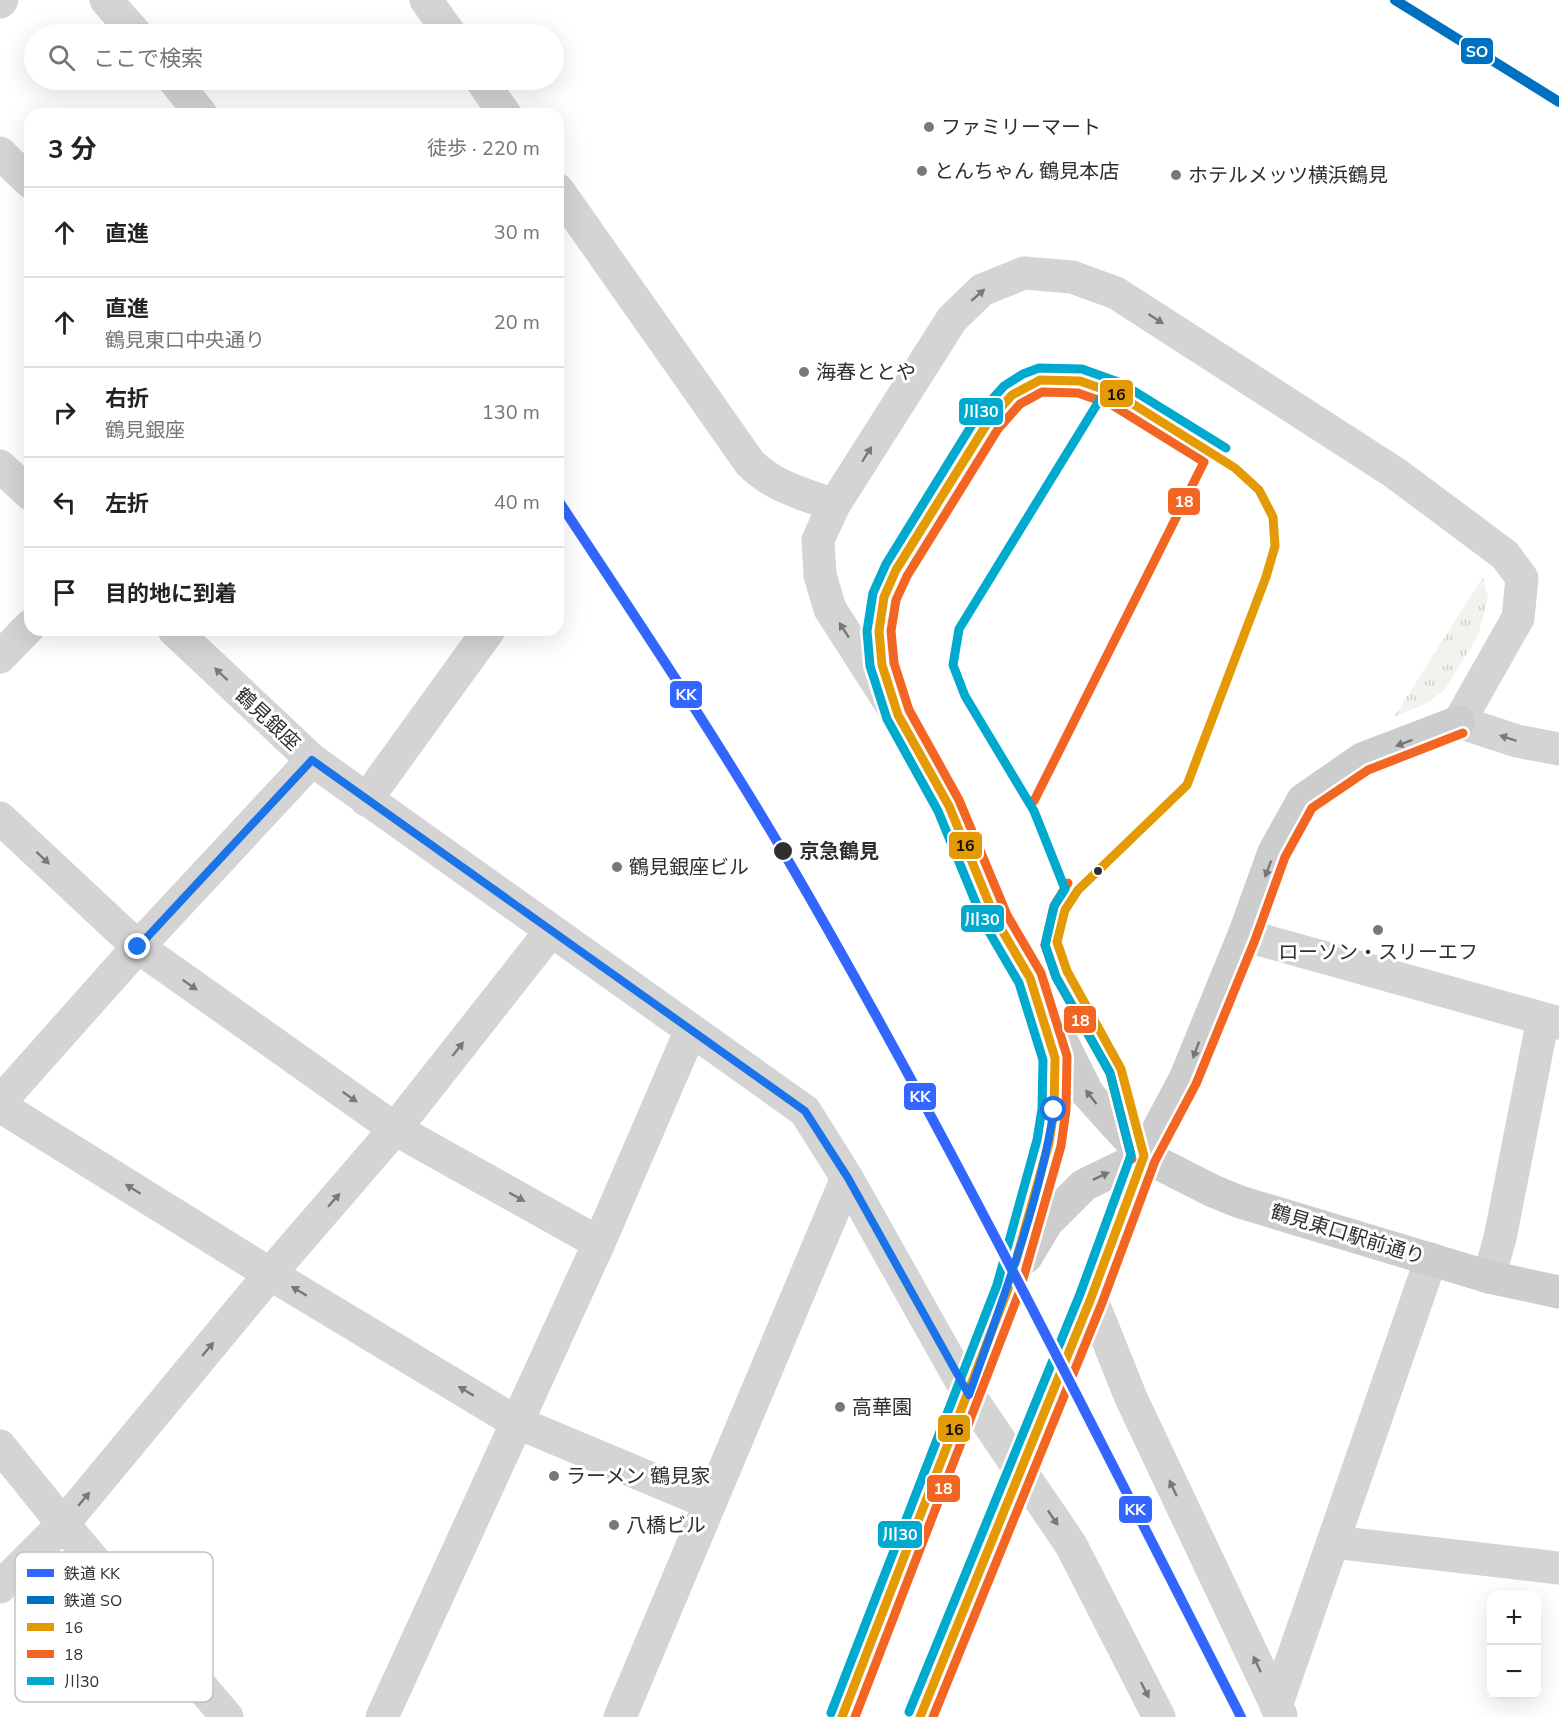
<!DOCTYPE html>
<html lang="ja">
<head>
<meta charset="utf-8">
<style>
	:root { --surface:#fff; --page:#f6f6f6; --text:#222; --muted:#767676; --line:#e0e0e0 }
	body { margin:0; font-family:"Nunito Sans","Noto Sans JP",sans-serif; background:var(--page); color:var(--text) }
	.controls { position:absolute; right:18px; bottom:18px; display:grid; overflow:hidden; border-radius:12px; box-shadow:0 6px 24px #0002 }
	.controls button { width:54px; height:54px; display:grid; place-items:center; padding:0; border:0; border-bottom:2px solid var(--line); background:var(--surface); color:var(--text); font:30px sans-serif }
	.stop { position:absolute; width:18px; height:18px; margin:-14px; border:4px solid #1a73e8; border-radius:50%; background:#fff }
	.stop.end { background:#1a73e8; border-color:#fff; box-shadow:0 2px 6px #0008 }
	.list { margin:0; padding:0; list-style:none }
	h2 { display:flex; justify-content:space-between; align-items:center; height:78px; margin:0; padding:0 24px; font-size:26px }
	h2 small { font-size:20px; font-weight:400; color:var(--muted) }
	.list li { display:grid; grid-template-columns:39px 1fr auto; gap:18px; align-items:center; box-sizing:border-box; height:90px; padding:0 24px; border-top:2px solid var(--line) }
	.list b { display:block; font-size:22px; white-space:nowrap }
	.list p { margin:0; font-size:20px; white-space:nowrap; color:var(--muted) }
	.list em { font-size:20px; font-style:normal; color:var(--muted) }
	.icon { flex:none; width:33px; height:33px; fill:none; stroke:currentColor; stroke-width:2; stroke-linecap:round; stroke-linejoin:round }
	.map { position:relative; flex:none; width:1559px; height:1717px; overflow:hidden }
	.search { position:absolute; background:var(--surface); box-shadow:0 6px 24px #0002; left:24px; top:24px; width:540px; height:66px; display:flex; align-items:center; gap:15px; box-sizing:border-box; padding:0 21px; border-radius:33px; color:var(--muted); font-size:22px }
	.panel { position:absolute; background:var(--surface); box-shadow:0 6px 24px #0002; left:24px; top:108px; width:540px; height:528px; border-radius:18px }
	.map>svg:first-child { display:block }
	.grass { fill:url(#grass-tufts) }
	.lines { fill:none; stroke-linecap:round; stroke-linejoin:round }
	.street { stroke:#d4d4d4; stroke-width:33 }
	.secondary { stroke:#cdcdcd; stroke-width:33 }
	.bus-1-casing { stroke:#fff; stroke-width:14 }
	.bus-2-casing { stroke:#fff; stroke-width:14 }
	.bus-3-casing { stroke:#fff; stroke-width:14 }
	.bus-1 { stroke:#e39a05; stroke-width:9 }
	.bus-2 { stroke:#f26522; stroke-width:9 }
	.bus-3 { stroke:#00a9ce; stroke-width:9 }
	.rail-1-casing { stroke:#fff; stroke-width:15 }
	.rail-2-casing { stroke:#fff; stroke-width:15 }
	.rail-1 { stroke:#36f; stroke-width:10 }
	.rail-2 { stroke:#0071c1; stroke-width:10 }
	.oneway { fill:#797979 }
	.oneway2 { fill:#767676 }
	.route { stroke:#1a73e8; stroke-width:8 }
	.poi-dot { fill:#787878; stroke:#fff; stroke-width:2 }
	.stop-dot { fill:#2f2f2f; stroke:#fff; stroke-width:2 }
	.labels { text-anchor:middle; stroke-width:6; stroke-linejoin:round; paint-order:stroke }
	.poi-label { font-size:20px; fill:#2f2f2f; stroke:#fff; text-anchor:start }
	.street-label { font-size:20px; fill:#2f2f2f; stroke:#fff }
	.stop-label { font-size:20px; font-weight:bold; fill:#2f2f2f; stroke:#fff; text-anchor:start }
	.key { fill:#fff; stroke:#c1c1c1; stroke-width:1.5 }
	.key-label { font-size:16px; fill:#2f2f2f }
	.line-badge { stroke:#fff; stroke-width:2 }
	.badge-label { font-size:16px; text-anchor:middle; font-weight:bold; fill:#fff }
	.pale-badge-label { font-size:16px; text-anchor:middle; font-weight:bold; fill:#111 }
</style>
</head>
<body>
<div class="map">
<svg width="1559" height="1717" viewBox="0 0 1559 1717">
	<defs>
		<pattern id="grass-tufts" width="24" height="20" patternUnits="userSpaceOnUse" patternTransform="scale(1.5)"><rect width="24" height="20" fill="#f1f4ec"/><path d="M3 7l-1-3M5 7V3M7 7l1-3M15 17l-1-3M17 17v-4M19 17l1-3" fill="none" stroke="#cfd2cb"/></pattern>
	</defs>
	<rect width="100%" height="100%" fill="#fff"/>
	<!-- grass -->
	<path class="grass" d="M 1483,577 L 1488,597 L 1478,636 L 1445,689 L 1428,703 L 1394,717 Z"/>
	<g class="lines">
		<!-- street -->
		<path class="street" d="M 106,0 L 136,34
			M 426,0 L 450,34
			M 0,2 L 2,0
			M 174,80 L 201,114
			M 481,80 L 505,114
			M 0,153 L 30,182
			M 558,190 L 750,463 C 774,487 803,494 834,505
			M 0,466 L 30,494
			M 174,630 L 312,760 L 805,1111 L 847,1178 L 969,1395 L 1071,1545 L 1159,1717
			M 0,657 L 30,626
			M 366,800 L 489,630
			M 0,818 L 138,947 L 395,1129 L 599,1243
			M 1244,935 L 1559,1023
			M 1030,978 L 996,920 L 949,806 L 898,715 L 830,609 L 820,575 L 818,540 L 834,505 L 952,319 L 982,290 L 1024,273 L 1072,277 L 1116,293 L 1395,473 L 1505,555 L 1522,578 L 1518,618 L 1459,722 L 1517,741 L 1559,749
			M 0,1102 L 138,947 L 312,760
			M 0,1106 L 270,1274 L 516,1422 L 709,1503
			M 1489,1277 L 1500,1238 L 1543,1019
			M 1091,1298 L 1131,1398 L 1281,1715
			M 0,1446 L 63,1524 L 227,1717
			M 1333,1542 L 1559,1568
			M 0,1587 L 63,1524 L 270,1274 L 395,1129 L 550,932
			M 1276,1706 L 1431,1259
			M 382,1717 L 599,1243 L 691,1030
			M 620,1717 L 847,1178"/>
		<!-- secondary -->
		<path class="secondary" d="M 1058,1034 L 1088,1094 L 1144,1156 L 1213,1191 L 1240,1202 L 1489,1277 L 1559,1292
			M 1026,1257 L 1047,1222 L 1084,1185 L 1144,1156
			M 842,1717 L 1008,1289 L 1049,1143 L 1054,1110 L 1055,1058 L 1030,978
			M 920,1717 L 1091,1298 L 1144,1156 L 1185,1079 L 1244,935 L 1274,852 L 1303,800 L 1362,759 L 1459,722"/>
		<!-- bus-1 casing -->
		<g class="bus-1-casing">
			<path id="bus-1" d="M 842,1717 L 1008,1289 L 1049,1143 L 1054,1110 L 1055,1058 L 1030,978 L 996,920 L 949,806 L 898,715 L 882,665 L 879,631 L 884,597 L 896,570 L 988,422 L 1012,395 L 1040,380 L 1080,381 L 1117,394 L 1235,468 L 1259,490 L 1273,517 L 1275,546 L 1266,577 L 1187,785 L 1078,890 L 1065,910 L 1057,942 L 1067,971 L 1121,1069 L 1144,1156
				M 920,1717 L 1091,1298 L 1144,1156"/>
		</g>
		<!-- bus-2 casing -->
		<g class="bus-2-casing">
			<path id="bus-2" d="M 1068,883 L 1054,906 L 1045,945 L 1056,977 L 1110,1073 L 1132,1159
				M 855,1717 L 1019,1293 L 1061,1146 L 1066,1110 L 1067,1056 L 1041,973 L 1007,915 L 959,800 L 909,710 L 894,663 L 891,631 L 896,600 L 907,576 L 998,429 L 1020,404 L 1042,392 L 1078,393 L 1112,405 L 1204,462 L 1034,801
				M 933,1717 L 1102,1303 L 1155,1161 L 1196,1084 L 1255,940 L 1285,857 L 1312,808 L 1368,770 L 1463,733"/>
		</g>
		<!-- bus-3 casing -->
		<g class="bus-3-casing">
			<path id="bus-3" d="M 909,1712 L 1080,1294 L 1131,1155 L 1110,1073 L 1056,977 L 1045,945 L 1054,906 L 1065,889 L 1034,811 L 965,696 L 953,665 L 959,629 L 1107,388
				M 831,1713 L 997,1285 L 1037,1140 L 1042,1109 L 1043,1060 L 1019,983 L 985,925 L 938,811 L 887,719 L 870,666 L 867,631 L 873,593 L 886,564 L 978,415 L 1004,386 L 1023,374 L 1039,368 L 1082,369 L 1121,383 L 1226,448"/>
		</g>
		<!-- bus-1 -->
		<use href="#bus-1" class="bus-1"/>
		<!-- bus-2 -->
		<use href="#bus-2" class="bus-2"/>
		<!-- bus-3 -->
		<use href="#bus-3" class="bus-3"/>
		<!-- rail-1 casing -->
		<g class="rail-1-casing">
			<path id="rail-1" d="M 558,500 C 635,617 714,734 785,855 C 949,1136 1093,1428 1241,1717"/>
		</g>
		<!-- rail-2 casing -->
		<g class="rail-2-casing">
			<path id="rail-2" d="M 1395,0 L 1559,102"/>
		</g>
		<!-- rail-1 -->
		<use href="#rail-1" class="rail-1"/>
		<!-- rail-2 -->
		<use href="#rail-2" class="rail-2"/>
	</g>
	<!-- one-way arrows -->
	<defs><path id="oneway-solid" d="M-6-.8H1V-3.2L6.5 0L1 3.2V.8H-6Z" transform="scale(1.5)"/></defs>
	<g class="oneway">
		<use href="#oneway-solid" transform="translate(978 295) rotate(-41)"/>
		<use href="#oneway-solid" transform="translate(1156 319) rotate(33)"/>
		<use href="#oneway-solid" transform="translate(867 454) rotate(-58)"/>
		<use href="#oneway-solid" transform="translate(844 630) rotate(-123)"/>
		<use href="#oneway-solid" transform="translate(221 674) rotate(-137)"/>
		<use href="#oneway-solid" transform="translate(1508 738) rotate(-162)"/>
		<use href="#oneway-solid" transform="translate(43 858) rotate(43)"/>
		<use href="#oneway-solid" transform="translate(190 985) rotate(35)"/>
		<use href="#oneway-solid" transform="translate(458 1049) rotate(-52)"/>
		<use href="#oneway-solid" transform="translate(350 1097) rotate(35)"/>
		<use href="#oneway-solid" transform="translate(133 1189) rotate(-148)"/>
		<use href="#oneway-solid" transform="translate(517 1197) rotate(29)"/>
		<use href="#oneway-solid" transform="translate(334 1200) rotate(-49)"/>
		<use href="#oneway-solid" transform="translate(299 1291) rotate(-149)"/>
		<use href="#oneway-solid" transform="translate(208 1349) rotate(-50)"/>
		<use href="#oneway-solid" transform="translate(466 1391) rotate(-149)"/>
		<use href="#oneway-solid" transform="translate(1173 1488) rotate(-115)"/>
		<use href="#oneway-solid" transform="translate(84 1499) rotate(-50)"/>
		<use href="#oneway-solid" transform="translate(1053 1518) rotate(56)"/>
		<use href="#oneway-solid" transform="translate(1257 1664) rotate(-115)"/>
		<use href="#oneway-solid" transform="translate(1145 1690) rotate(63)"/>
	</g>
	<g class="oneway2">
		<use href="#oneway-solid" transform="translate(1404 743) rotate(159)"/>
		<use href="#oneway-solid" transform="translate(1268 869) rotate(110)"/>
		<use href="#oneway-solid" transform="translate(1196 1050) rotate(110)"/>
		<use href="#oneway-solid" transform="translate(1091 1097) rotate(-128)"/>
		<use href="#oneway-solid" transform="translate(1101 1176) rotate(-25)"/>
	</g>
	<g class="lines">
		<!-- route -->
		<path class="route" d="M 138,947 L 312,760 L 805,1111 L 848,1178 L 969,1395 C 1002,1301 1038,1208 1054,1110"/>
	</g>
	<!-- markers -->
	<g class="poi-dot">
		<circle cx="929" cy="127" r="6"/>
		<circle cx="922" cy="171" r="6"/>
		<circle cx="1176" cy="175" r="6"/>
		<circle cx="804" cy="372" r="6"/>
		<circle cx="617" cy="867" r="6"/>
		<circle cx="1378" cy="930" r="6"/>
		<circle cx="840" cy="1407" r="6"/>
		<circle cx="554" cy="1476" r="6"/>
		<circle cx="614" cy="1525" r="6"/>
	</g>
	<g class="stop-dot">
		<circle cx="783" cy="851" r="10"/>
		<circle cx="1098" cy="871" r="5"/>
	</g>
	<g class="labels">
		<!-- poi labels -->
		<g class="poi-label">
			<text x="941" y="134">ファミリーマート</text>
			<text x="934" y="178">とんちゃん 鶴見本店</text>
			<text x="1188" y="182">ホテルメッツ横浜鶴見</text>
			<text x="816" y="379">海春ととや</text>
			<text x="629" y="874">鶴見銀座ビル</text>
			<text x="1378" y="959" text-anchor="middle">ローソン・スリーエフ</text>
			<text x="852" y="1414">高華園</text>
			<text x="566" y="1483">ラーメン 鶴見家</text>
			<text x="626" y="1532">八橋ビル</text>
		</g>
		<!-- street labels -->
		<g class="street-label">
			<text transform="translate(268 719) rotate(43)" y="7">鶴見銀座</text>
			<text transform="translate(1348 1234) rotate(17)" y="7">鶴見東口駅前通り</text>
		</g>
		<!-- stop labels -->
		<g class="stop-label">
			<text x="799" y="858">京急鶴見</text>
		</g>
	</g>
	<!-- legend -->
	<rect x="15" y="1552" width="198" height="150" rx="9" class="key"/>
	<rect x="27" y="1569" width="27" height="8" fill="#36f"/>
	<rect x="27" y="1596" width="27" height="8" fill="#0071c1"/>
	<rect x="27" y="1623" width="27" height="8" fill="#e39a05"/>
	<rect x="27" y="1650" width="27" height="8" fill="#f26522"/>
	<rect x="27" y="1677" width="27" height="8" fill="#00a9ce"/>
	<g class="key-label">
		<text x="64" y="1579">鉄道 KK</text>
		<text x="64" y="1606">鉄道 SO</text>
		<text x="64" y="1633">16</text>
		<text x="64" y="1660">18</text>
		<text x="64" y="1687">川30</text>
	</g>
	<g class="line-badge">
		<rect x="1460" y="37" width="34" height="28" rx="6" fill="#0071c1"/>
		<rect x="1099" y="379" width="35" height="29" rx="6" fill="#e39a05"/>
		<rect x="958" y="397" width="46" height="29" rx="6" fill="#00a9ce"/>
		<rect x="1167" y="487" width="34" height="29" rx="6" fill="#f26522"/>
		<rect x="669" y="680" width="34" height="29" rx="6" fill="#36f"/>
		<rect x="948" y="831" width="35" height="29" rx="6" fill="#e39a05"/>
		<rect x="960" y="904" width="45" height="29" rx="6" fill="#00a9ce"/>
		<rect x="1063" y="1005" width="34" height="29" rx="6" fill="#f26522"/>
		<rect x="903" y="1082" width="34" height="29" rx="6" fill="#36f"/>
		<rect x="937" y="1414" width="34" height="29" rx="6" fill="#e39a05"/>
		<rect x="926" y="1474" width="35" height="29" rx="6" fill="#f26522"/>
		<rect x="1118" y="1495" width="35" height="29" rx="6" fill="#36f"/>
		<rect x="877" y="1520" width="46" height="29" rx="6" fill="#00a9ce"/>
	</g>
	<g class="badge-label">
		<text x="1477" y="57">SO</text>
		<text x="981" y="417">川30</text>
		<text x="1184" y="507">18</text>
		<text x="686" y="700">KK</text>
		<text x="982" y="925">川30</text>
		<text x="1080" y="1026">18</text>
		<text x="920" y="1102">KK</text>
		<text x="943" y="1494">18</text>
		<text x="1135" y="1515">KK</text>
		<text x="900" y="1540">川30</text>
	</g>
	<g class="pale-badge-label">
		<text x="1116" y="400">16</text>
		<text x="965" y="851">16</text>
		<text x="954" y="1435">16</text>
	</g>
</svg>
<div class="controls">
<button>+</button>
<button>−</button>
</div>
<div class="stop" style="left:1054px;top:1110px"></div>
<div class="stop end" style="left:138px;top:947px"></div>
<div class="search"><svg class="icon" aria-label="search" viewBox="0 0 24 24"><circle cx="10" cy="10" r="6"/><path d="M15 15l6 6"/></svg>ここで検索</div>
<section class="panel">
<h2>3 分<small>徒歩 · 220 m</small></h2>
<ul class="list">
<li><svg class="icon" aria-label="ahead" viewBox="0 0 24 24"><path d="M12 20V5M6 11l6-6 6 6"/></svg><div><b>直進</b></div><em>30 m</em></li>
<li><svg class="icon" aria-label="ahead" viewBox="0 0 24 24"><path d="M12 20V5M6 11l6-6 6 6"/></svg><div><b>直進</b><p>鶴見東口中央通り</p></div><em>20 m</em></li>
<li><svg class="icon" aria-label="right" viewBox="0 0 24 24"><path d="M7 20v-9h11M14 6l5 5-5 5"/></svg><div><b>右折</b><p>鶴見銀座</p></div><em>130 m</em></li>
<li><svg class="icon" aria-label="left" viewBox="0 0 24 24"><path d="M17 20v-9H6M10 6l-5 5 5 5"/></svg><div><b>左折</b></div><em>40 m</em></li>
<li><svg class="icon" aria-label="arrive" viewBox="0 0 24 24"><path d="M6 21V4h12l-3 4 3 4H6"/></svg><div><b>目的地に到着</b></div></li>
</ul>
</section>
</div>
</body>
</html>
